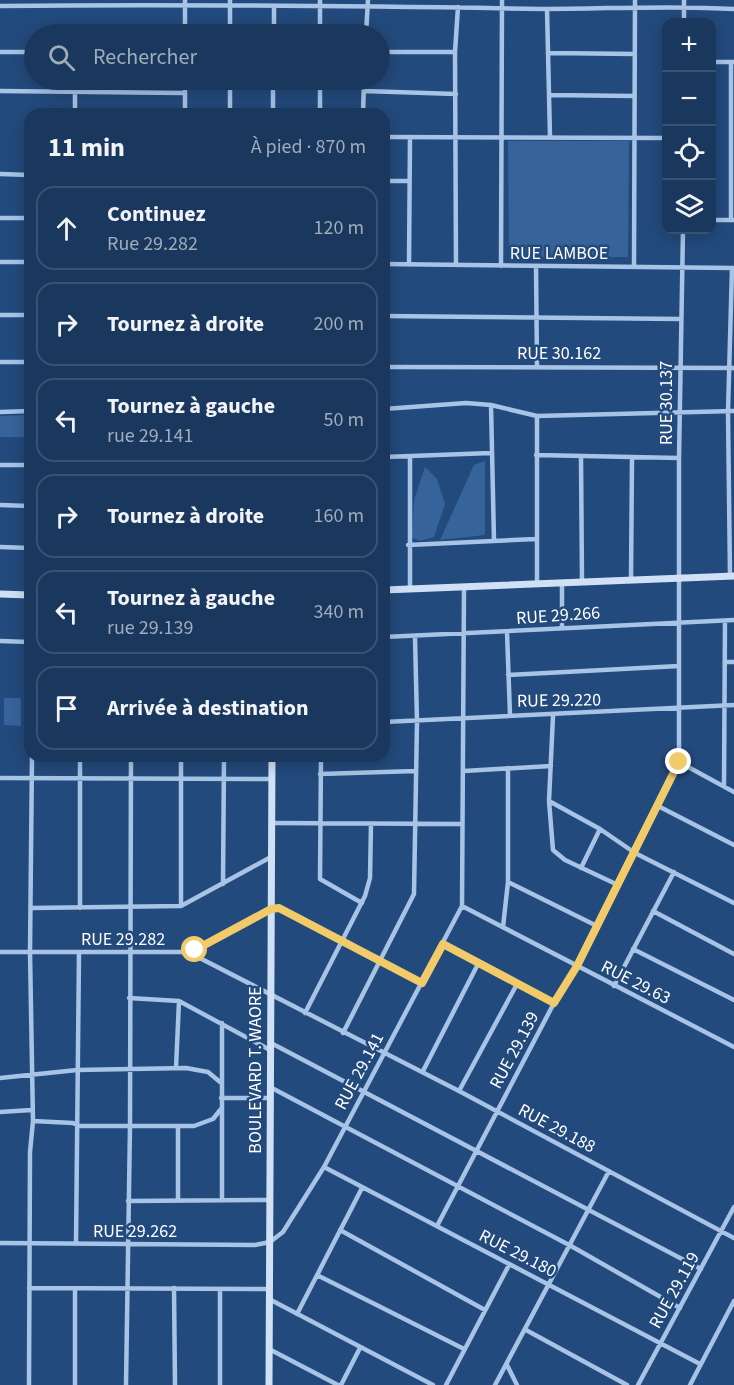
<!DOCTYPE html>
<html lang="fr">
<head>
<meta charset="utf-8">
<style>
	:root { --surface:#1a385d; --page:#233f63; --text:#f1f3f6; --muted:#9facbc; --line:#385272 }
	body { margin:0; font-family:"Source Sans 3",sans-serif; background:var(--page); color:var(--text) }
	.controls { position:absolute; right:18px; top:18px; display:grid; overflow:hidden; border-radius:12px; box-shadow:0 3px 15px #0003 }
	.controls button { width:54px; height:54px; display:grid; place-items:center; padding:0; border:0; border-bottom:2px solid var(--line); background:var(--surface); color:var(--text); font:30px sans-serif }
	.stop { position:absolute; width:18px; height:18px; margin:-14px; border:4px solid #f1ca6a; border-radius:50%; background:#fff }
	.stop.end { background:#f1ca6a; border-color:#fff; box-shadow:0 2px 6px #0008 }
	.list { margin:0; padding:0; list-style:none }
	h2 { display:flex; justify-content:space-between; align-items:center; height:78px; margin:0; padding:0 24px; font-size:26px }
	h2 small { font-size:20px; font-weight:400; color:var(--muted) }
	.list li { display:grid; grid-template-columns:39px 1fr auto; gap:18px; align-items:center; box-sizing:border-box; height:84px; margin:0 12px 12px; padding:0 12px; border:2px solid var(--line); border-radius:18px }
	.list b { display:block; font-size:22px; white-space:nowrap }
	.list p { margin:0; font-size:20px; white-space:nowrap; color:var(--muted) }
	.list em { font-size:20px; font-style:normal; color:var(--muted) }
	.icon { flex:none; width:33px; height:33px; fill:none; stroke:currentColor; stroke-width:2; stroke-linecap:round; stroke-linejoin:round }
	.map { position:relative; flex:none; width:734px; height:1385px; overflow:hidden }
	.search { position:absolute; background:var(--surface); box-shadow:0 3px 15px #0003; left:24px; top:24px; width:366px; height:66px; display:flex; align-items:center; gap:15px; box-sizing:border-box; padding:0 21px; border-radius:33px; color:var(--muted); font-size:22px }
	.panel { position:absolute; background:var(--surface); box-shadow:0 3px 15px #0003; left:24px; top:108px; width:366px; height:654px; border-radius:18px }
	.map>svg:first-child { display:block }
	.green { fill:#36639a }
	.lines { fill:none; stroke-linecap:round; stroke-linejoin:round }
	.street { stroke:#a7c3e5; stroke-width:4.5 }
	.secondary { stroke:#d0e0f5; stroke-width:7 }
	.route { stroke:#f1ca6a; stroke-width:8 }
	.labels { text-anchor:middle; stroke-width:5; stroke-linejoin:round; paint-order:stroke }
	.street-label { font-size:18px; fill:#fff; stroke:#234a7c }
</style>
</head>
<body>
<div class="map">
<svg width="734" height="1385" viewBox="0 0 734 1385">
	<rect width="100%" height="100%" fill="#234a7c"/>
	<!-- green -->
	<path class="green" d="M 508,141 L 629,141 L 628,257 L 509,257 Z
		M 28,415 L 28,437 L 0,437 L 0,416 Z
		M 485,461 L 485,535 L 440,540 L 474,465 Z
		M 425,467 L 437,479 L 445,504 L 434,537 L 420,541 L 412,538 L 414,500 Z
		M 4,698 L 21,698 L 21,726 L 4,725 Z"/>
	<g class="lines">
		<!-- street -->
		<path class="street" d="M 320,0 L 320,34
			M 0,6 C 181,4 363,6 544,9 C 607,9 670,5 734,9
			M 547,9 L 550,137
			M 684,22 L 684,0
			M 185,34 L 185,0
			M 230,34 L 230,0
			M 274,34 L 274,6
			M 366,34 L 368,0
			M 0,52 L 34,52
			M 380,52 L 455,52
			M 550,53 L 635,54
			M 712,62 L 734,62
			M 731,62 L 731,220
			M 185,80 L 185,114
			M 230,80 L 230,114
			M 0,91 L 184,93
			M 364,91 L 456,94
			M 549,95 L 634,96
			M 75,114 L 75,91
			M 273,114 L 273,80
			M 320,114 L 320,80
			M 363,114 L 364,80
			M 384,137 L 666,138
			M 0,174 L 30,175
			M 384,181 L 409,181
			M 0,218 L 30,218
			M 712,220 L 734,220
			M 0,262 L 30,262
			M 384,264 L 734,268
			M 409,264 L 410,137
			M 456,265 L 455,52 L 458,7
			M 501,266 L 502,0
			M 536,266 L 537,366
			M 634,267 L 635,0
			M 0,315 L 30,315
			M 384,316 L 680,319
			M 0,362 L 30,362
			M 384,367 L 734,368
			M 491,405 L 494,540
			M 384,409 L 466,403 L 491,405 L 537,416 L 734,411
			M 0,412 L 30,411
			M 537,416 L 537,583
			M 536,455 L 679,458
			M 384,457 L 491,453
			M 581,458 L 582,581
			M 0,465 L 30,465
			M 0,505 L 30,506
			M 408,545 L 535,539
			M 0,547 L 30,548
			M 730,576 L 728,412 L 732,268
			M 631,579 L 632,458
			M 562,582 L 562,628
			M 410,589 L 410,457
			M 507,632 L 510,715
			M 384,637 L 734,620
			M 0,641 L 30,642
			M 725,662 L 734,662
			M 508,675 L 679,666
			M 553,716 L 549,801 L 600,829 L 635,853 L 734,903
			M 384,722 L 734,705
			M 321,756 L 320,879 L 362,903
			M 679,762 L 734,792
			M 464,771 L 551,766
			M 320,774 L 416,771
			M 0,778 L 272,779
			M 724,786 L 725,621
			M 549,801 L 553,850 L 565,860 L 618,885
			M 658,806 L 734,845
			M 271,823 L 462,824
			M 581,868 L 600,829
			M 508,882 L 597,926
			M 223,884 L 224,756
			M 181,906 L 181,756
			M 462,906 L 734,1047
			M 31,908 L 181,906 L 271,857
			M 80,908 L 80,756
			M 653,911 L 734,954
			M 503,927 L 508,882 L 508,768
			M 443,944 L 554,1003
			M 633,949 L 734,1000
			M 0,952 L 188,952 L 271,909 L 279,908 L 422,983
			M 188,952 L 459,1091 L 734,1238
			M 614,986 L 674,872
			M 129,998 L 179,1001 L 270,1050
			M 305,1013 L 365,896 L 370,878 L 371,824
			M 222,1023 L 222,1199
			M 343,1033 L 414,894 L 417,722 L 415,637
			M 271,1043 L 701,1269
			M 176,1068 L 179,1001
			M 423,1071 L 478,964
			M 0,1078 L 77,1070 L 186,1068 L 208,1072 L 220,1082
			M 270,1087 L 571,1246 L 680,1308
			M 459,1091 L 517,984
			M 221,1098 L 270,1098
			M 0,1112 L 31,1110
			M 33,1121 L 73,1123 L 79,1126 L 194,1126 L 213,1119 L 221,1109
			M 324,1167 L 700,1364
			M 178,1199 L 178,1127
			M 128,1201 L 270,1200
			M 437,1226 L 554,1003 L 577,966 L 679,762 L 679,458 L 683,230
			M 340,1230 L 485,1310
			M 0,1243 L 255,1245 L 270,1242 L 283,1232 L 324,1167 L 462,906 L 464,587
			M 76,1244 L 79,953
			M 317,1275 L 464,1349
			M 29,1288 L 270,1289
			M 174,1288 L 175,1385
			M 269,1299 L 433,1385
			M 297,1314 L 362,1188
			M 526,1330 L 627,1385
			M 269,1349 L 338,1385
			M 507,1365 L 517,1385
			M 29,1385 L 30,1152 L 33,1121 L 30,952 L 32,756
			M 75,1385 L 75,1288
			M 126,1385 L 130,1126 L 131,756
			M 220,1385 L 220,1289
			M 341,1385 L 360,1348
			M 446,1385 L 509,1265
			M 495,1385 L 609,1171
			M 638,1385 L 734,1207
			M 690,1385 L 734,1301"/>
		<!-- secondary -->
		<path class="secondary" d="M 384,590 L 734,576
			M 0,594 L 30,595
			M 269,1385 L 272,756"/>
	</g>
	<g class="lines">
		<!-- route -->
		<path class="route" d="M 195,950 L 271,909 L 279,908 L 422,983 L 443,944 L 554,1003 L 577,966 L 679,762"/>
	</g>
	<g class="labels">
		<!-- street labels -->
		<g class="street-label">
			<text x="559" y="259">RUE LAMBOE</text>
			<text x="559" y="359">RUE 30.162</text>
			<text transform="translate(666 403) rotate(-90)" y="6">RUE 30.137</text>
			<text transform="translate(558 615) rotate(-4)" y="6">RUE 29.266</text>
			<text transform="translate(559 700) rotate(-1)" y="6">RUE 29.220</text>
			<text x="123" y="945">RUE 29.282</text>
			<text transform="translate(636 982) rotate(27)" y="6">RUE 29.63</text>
			<text transform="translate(514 1050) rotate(-62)" y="6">RUE 29.139</text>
			<text transform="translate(255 1070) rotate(-90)" y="6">BOULEVARD T. WAORE</text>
			<text transform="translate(359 1071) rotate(-62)" y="6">RUE 29.141</text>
			<text transform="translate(557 1128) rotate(28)" y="6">RUE 29.188</text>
			<text x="135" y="1237">RUE 29.262</text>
			<text transform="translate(518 1253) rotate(27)" y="6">RUE 29.180</text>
			<text transform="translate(674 1290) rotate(-61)" y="6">RUE 29.119</text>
		</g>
	</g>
</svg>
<div class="controls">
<button>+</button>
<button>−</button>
<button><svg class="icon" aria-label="locate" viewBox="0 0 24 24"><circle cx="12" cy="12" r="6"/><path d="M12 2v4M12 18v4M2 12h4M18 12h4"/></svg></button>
<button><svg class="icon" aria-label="layers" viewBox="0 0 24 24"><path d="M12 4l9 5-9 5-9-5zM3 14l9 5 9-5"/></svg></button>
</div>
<div class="stop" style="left:195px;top:950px"></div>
<div class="stop end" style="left:679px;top:762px"></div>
<div class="search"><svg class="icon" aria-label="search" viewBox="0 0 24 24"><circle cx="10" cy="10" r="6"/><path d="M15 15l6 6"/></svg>Rechercher</div>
<section class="panel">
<h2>11 min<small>À pied · 870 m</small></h2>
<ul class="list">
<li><svg class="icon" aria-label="ahead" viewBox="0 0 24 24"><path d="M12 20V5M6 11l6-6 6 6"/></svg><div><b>Continuez</b><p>Rue 29.282</p></div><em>120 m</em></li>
<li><svg class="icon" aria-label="right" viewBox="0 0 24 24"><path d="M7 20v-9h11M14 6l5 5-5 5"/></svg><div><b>Tournez à droite</b></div><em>200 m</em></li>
<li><svg class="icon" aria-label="left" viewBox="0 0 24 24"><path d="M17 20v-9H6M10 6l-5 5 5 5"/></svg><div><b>Tournez à gauche</b><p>rue 29.141</p></div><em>50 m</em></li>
<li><svg class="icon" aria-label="right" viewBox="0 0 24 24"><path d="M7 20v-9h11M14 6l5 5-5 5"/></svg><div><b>Tournez à droite</b></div><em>160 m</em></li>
<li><svg class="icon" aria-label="left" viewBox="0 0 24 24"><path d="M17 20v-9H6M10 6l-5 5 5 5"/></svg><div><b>Tournez à gauche</b><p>rue 29.139</p></div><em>340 m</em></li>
<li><svg class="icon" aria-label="arrive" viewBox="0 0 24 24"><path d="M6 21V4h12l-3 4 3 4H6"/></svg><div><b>Arrivée à destination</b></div></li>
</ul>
</section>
</div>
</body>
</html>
